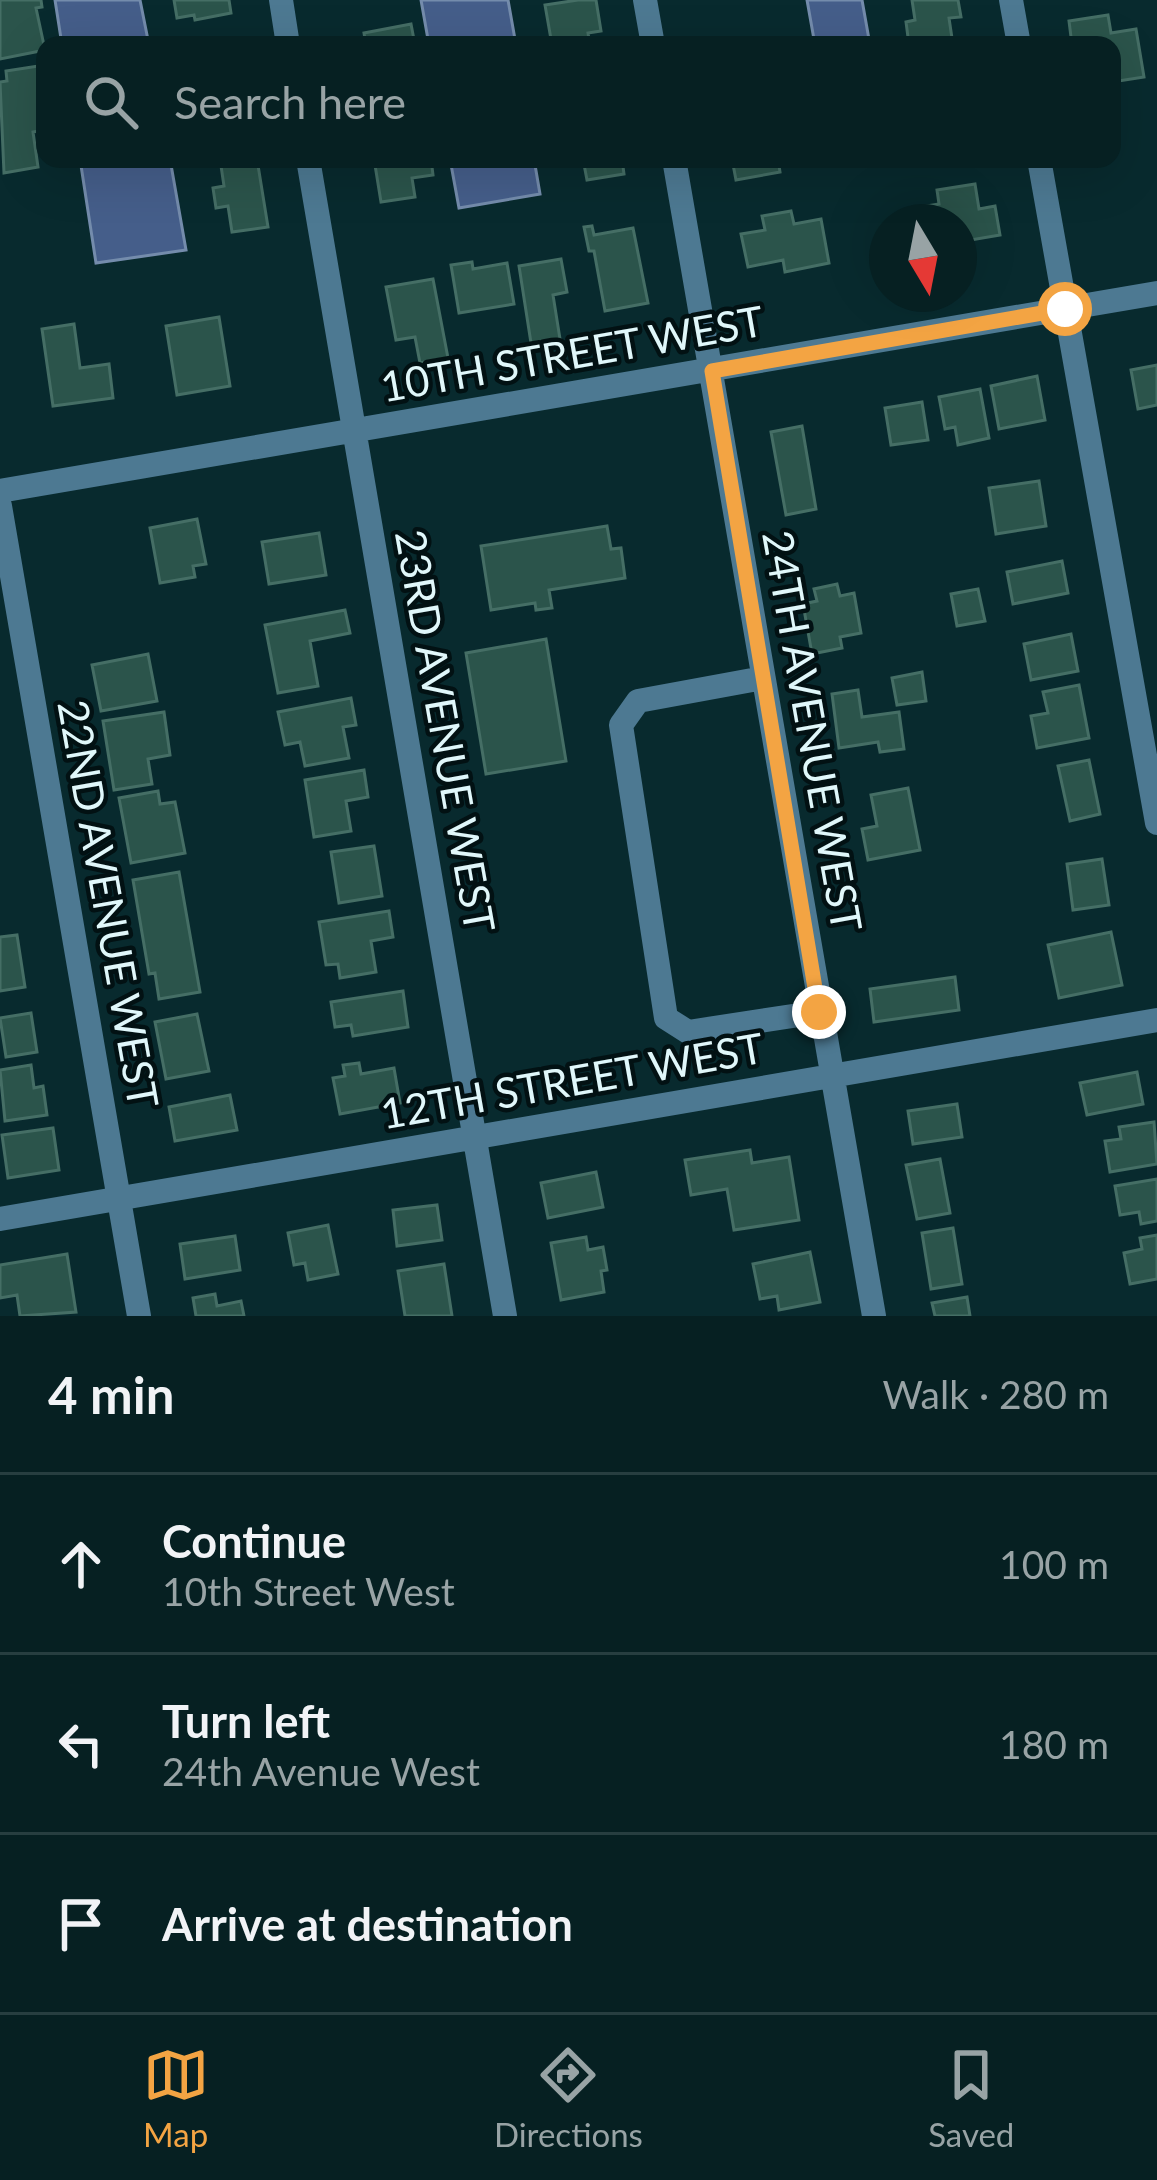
<!DOCTYPE html>
<html lang="en">
<head>
<meta charset="utf-8">
<style>
	:root { --surface:#062022; --page:#0f282a; --text:#f1f3f6; --muted:#98a3a5; --line:#273e40; --accent:#f3a443 }
	body { margin:0; font-family:Lato,sans-serif; background:var(--page); color:var(--text) }
	.compass { position:absolute; left:869px; top:204px; width:108px; height:108px; border-radius:50%; background:var(--surface); box-shadow:0 12px 48px #0002; rotate:170deg }
	.stop { position:absolute; width:36px; height:36px; margin:-27px; border:9px solid #f3a443; border-radius:50%; background:#fff }
	.stop.end { background:#f3a443; border-color:#fff; box-shadow:0 3px 12px #0008 }
	.list { margin:0; padding:0; list-style:none }
	h2 { display:flex; justify-content:space-between; align-items:center; height:156px; margin:0; padding:0 48px; font-size:51px }
	h2 small { font-size:39px; font-weight:400; color:var(--muted) }
	.list li { display:grid; grid-template-columns:78px 1fr auto; gap:36px; align-items:center; box-sizing:border-box; height:180px; padding:0 48px; border-top:3px solid var(--line) }
	.list b { display:block; font-size:45px; white-space:nowrap }
	.list p { margin:0; font-size:39px; white-space:nowrap; color:var(--muted) }
	.list em { font-size:39px; font-style:normal; color:var(--muted) }
	.icon { flex:none; width:66px; height:66px; fill:none; stroke:currentColor; stroke-width:2; stroke-linecap:round; stroke-linejoin:round }
	.map { position:relative; flex:none; width:1157px; height:1316px; overflow:hidden }
	.search { position:absolute; background:var(--surface); box-shadow:0 12px 48px #0002; left:36px; right:36px; top:36px; height:132px; display:flex; align-items:center; gap:30px; box-sizing:border-box; padding:0 42px; border-radius:24px; color:var(--muted); font-size:45px }
	.sheet { height:696px; background:var(--surface) }
	nav { display:flex; justify-content:space-around; align-items:center; box-sizing:border-box; height:168px; border-top:3px solid var(--line); background:var(--surface); font-size:33px; color:var(--muted) }
	nav a { display:grid; justify-items:center; gap:6px }
	nav .on { color:var(--accent) }
	.map>svg:first-child { display:block }
	.water { fill:#455e8a; stroke:#748cac; stroke-width:3 }
	.building { fill:#2b544b; stroke:#456e65; stroke-width:3 }
	.lines { fill:none; stroke-linecap:round; stroke-linejoin:round }
	.minor { stroke:#4d7992; stroke-width:24 }
	.route { stroke:#f3a443; stroke-width:15 }
	.labels { text-anchor:middle; stroke-width:9; stroke-linejoin:round; paint-order:stroke }
	.street-label { font-size:42px; fill:#e0f7fa; stroke:#021113 }
</style>
</head>
<body>
<div class="map">
<svg width="1157" height="1316" viewBox="0 0 1157 1316">
	<rect width="100%" height="100%" fill="#082a2e"/>
	<!-- water -->
	<path class="water" d="M 55,0 L 140,0 L 149,45 L 62,45 Z
		M 421,0 L 508,0 L 516,45 L 429,45 Z
		M 807,0 L 862,0 L 870,45 L 815,45 Z
		M 80,159 L 170,159 L 186,250 L 96,263 Z
		M 450,159 L 534,159 L 540,194 L 459,208 Z"/>
	<!-- building -->
	<path class="building" d="M 0,0 L 41,0 L 42,7 L 36,8 L 45,50 L 0,59 Z
		M 174,0 L 229,0 L 231,13 L 195,20 L 194,15 L 177,18 Z
		M 578,0 L 596,0 L 601,31 L 588,33 L 590,45 L 552,45 L 545,5 Z
		M 912,0 L 958,0 L 961,17 L 949,18 L 953,45 L 909,45 L 906,22 L 915,20 Z
		M 1108,15 L 1111,33 L 1136,29 L 1144,77 L 1112,82 L 1112,45 L 1072,45 L 1069,21 Z
		M 411,24 L 415,45 L 366,45 L 364,33 Z
		M 45,65 L 45,130 L 33,132 L 38,167 L 4,173 L 0,82 L 7,81 L 6,71 Z
		M 220,159 L 257,159 L 268,227 L 232,232 L 228,206 L 216,208 L 213,188 L 224,186 Z
		M 365,159 L 431,159 L 433,175 L 412,178 L 415,197 L 381,202 L 375,165 L 366,166 Z
		M 583,159 L 622,159 L 624,174 L 587,180 Z
		M 732,159 L 778,159 L 780,172 L 736,180 Z
		M 975,184 L 979,209 L 995,206 L 1000,235 L 959,242 L 959,222 L 910,222 L 908,209 L 939,204 L 937,190 Z
		M 791,211 L 794,224 L 821,219 L 829,263 L 785,272 L 783,260 L 748,267 L 741,234 L 765,230 L 762,216 Z
		M 592,226 L 594,235 L 633,228 L 648,303 L 605,311 L 594,251 L 589,251 L 584,227 Z
		M 561,259 L 567,292 L 553,295 L 560,339 L 531,343 L 519,266 Z
		M 472,262 L 473,269 L 507,263 L 514,304 L 459,313 L 451,265 Z
		M 433,279 L 448,358 L 420,363 L 415,337 L 396,340 L 386,287 Z
		M 219,317 L 230,386 L 177,395 L 166,326 Z
		M 74,324 L 80,368 L 109,364 L 113,398 L 53,406 L 42,329 Z
		M 1157,365 L 1157,405 L 1138,409 L 1131,370 Z
		M 1037,376 L 1045,420 L 999,429 L 991,386 Z
		M 980,389 L 989,438 L 958,445 L 955,427 L 945,429 L 939,397 Z
		M 922,402 L 928,440 L 891,445 L 885,408 Z
		M 802,426 L 816,509 L 786,515 L 771,432 Z
		M 1039,481 L 1046,526 L 996,534 L 989,488 Z
		M 197,519 L 206,564 L 193,566 L 195,577 L 160,583 L 150,528 Z
		M 607,526 L 611,549 L 621,548 L 625,578 L 549,590 L 552,608 L 536,610 L 535,603 L 491,610 L 481,546 Z
		M 319,533 L 326,575 L 269,584 L 262,542 Z
		M 1062,561 L 1068,593 L 1013,604 L 1007,572 Z
		M 837,584 L 840,596 L 854,593 L 861,633 L 840,637 L 842,648 L 812,654 L 803,604 L 817,601 L 814,589 Z
		M 978,589 L 985,621 L 957,626 L 951,594 Z
		M 345,610 L 350,633 L 310,641 L 318,686 L 278,693 L 265,625 Z
		M 1071,634 L 1078,671 L 1031,680 L 1024,644 Z
		M 546,639 L 566,761 L 486,774 L 466,653 Z
		M 148,654 L 157,701 L 101,711 L 92,665 Z
		M 922,672 L 926,701 L 897,705 L 892,678 Z
		M 1079,685 L 1089,738 L 1037,748 L 1031,716 L 1048,713 L 1043,692 Z
		M 858,690 L 862,717 L 899,712 L 904,749 L 880,752 L 878,742 L 839,748 L 832,694 Z
		M 351,698 L 356,725 L 343,727 L 349,758 L 305,766 L 300,742 L 285,745 L 278,712 Z
		M 164,712 L 170,755 L 148,759 L 152,784 L 114,790 L 103,721 Z
		M 1089,760 L 1100,814 L 1070,821 L 1058,766 Z
		M 364,770 L 368,797 L 346,801 L 351,831 L 314,837 L 305,780 Z
		M 908,788 L 920,850 L 868,860 L 862,829 L 877,826 L 871,795 Z
		M 158,791 L 160,804 L 175,802 L 185,853 L 131,863 L 119,798 Z
		M 374,846 L 382,896 L 339,903 L 331,852 Z
		M 1102,859 L 1109,905 L 1073,910 L 1067,864 Z
		M 179,872 L 200,992 L 159,999 L 155,973 L 149,974 L 133,880 Z
		M 389,911 L 393,937 L 371,941 L 376,972 L 340,978 L 338,964 L 326,965 L 319,922 Z
		M 1111,932 L 1122,985 L 1059,998 L 1048,945 Z
		M 17,935 L 25,987 L 0,991 L 0,937 Z
		M 955,977 L 959,1010 L 874,1022 L 870,989 Z
		M 403,991 L 408,1027 L 353,1036 L 351,1025 L 335,1027 L 331,1002 Z
		M 31,1013 L 37,1052 L 6,1057 L 0,1018 Z
		M 197,1014 L 209,1071 L 166,1079 L 155,1022 Z
		M 359,1063 L 361,1074 L 394,1068 L 400,1103 L 340,1114 L 333,1078 L 345,1076 L 343,1065 Z
		M 31,1065 L 34,1088 L 43,1086 L 47,1115 L 5,1121 L 0,1070 Z
		M 1137,1072 L 1143,1104 L 1087,1115 L 1080,1083 Z
		M 230,1095 L 237,1130 L 175,1141 L 169,1107 Z
		M 957,1104 L 962,1137 L 913,1144 L 908,1111 Z
		M 1154,1122 L 1157,1164 L 1110,1172 L 1105,1141 L 1121,1139 L 1119,1127 Z
		M 53,1128 L 59,1170 L 8,1178 L 2,1135 Z
		M 750,1150 L 752,1163 L 789,1157 L 799,1220 L 734,1230 L 727,1189 L 691,1195 L 685,1160 Z
		M 940,1159 L 950,1213 L 917,1219 L 906,1165 Z
		M 596,1172 L 603,1207 L 548,1218 L 541,1183 Z
		M 1157,1179 L 1157,1221 L 1141,1224 L 1139,1212 L 1120,1215 L 1115,1186 Z
		M 437,1205 L 442,1240 L 397,1246 L 393,1210 Z
		M 328,1225 L 338,1274 L 308,1280 L 305,1263 L 294,1265 L 288,1233 Z
		M 953,1228 L 962,1284 L 931,1289 L 922,1233 Z
		M 1157,1235 L 1157,1279 L 1130,1284 L 1124,1253 L 1142,1249 L 1140,1238 Z
		M 235,1236 L 240,1270 L 185,1279 L 180,1244 Z
		M 586,1237 L 588,1250 L 603,1247 L 607,1270 L 601,1271 L 604,1292 L 561,1300 L 551,1243 Z
		M 810,1252 L 820,1302 L 779,1310 L 777,1296 L 760,1299 L 753,1264 Z
		M 67,1254 L 76,1312 L 20,1316 L 17,1295 L 0,1298 L 0,1265 Z
		M 444,1264 L 452,1316 L 405,1316 L 398,1271 Z
		M 215,1294 L 217,1306 L 241,1301 L 244,1316 L 196,1316 L 193,1298 Z
		M 967,1297 L 970,1316 L 935,1316 L 932,1303 Z"/>
	<g class="lines">
		<!-- minor -->
		<path class="minor" d="M 281,0 L 288,45
			M 645,0 L 653,45
			M 1011,0 L 1019,45
			M 308,159 L 505,1316
			M 674,159 L 874,1316
			M 1039,159 L 1157,823
			M 0,491 L 1157,293
			M 0,506 L 139,1316
			M 763,678 L 638,701 L 621,725 L 666,1018 L 688,1032 L 819,1012
			M 0,1219 L 1157,1020"/>
	</g>
	<g class="lines">
		<!-- route -->
		<path class="route" d="M 819,1012 L 712,371 L 1065,309"/>
	</g>
	<g class="labels">
		<!-- street labels -->
		<g class="street-label">
			<text transform="translate(572 354) rotate(-10)" y="15">10TH STREET WEST</text>
			<text transform="translate(445 731) rotate(80)" y="15">23RD AVENUE WEST</text>
			<text transform="translate(812 731) rotate(80)" y="15">24TH AVENUE WEST</text>
			<text transform="translate(108 904) rotate(80)" y="15">22ND AVENUE WEST</text>
			<text transform="translate(572 1081) rotate(-10)" y="15">12TH STREET WEST</text>
		</g>
	</g>
</svg>
<svg class="compass" viewBox="-18 -18 36 36"><path d="M0-13l5 13h-10z" fill="#e53935"/><path d="M0 13l5-13h-10z" fill="#98a3a5"/></svg>
<div class="stop" style="left:1065px;top:309px"></div>
<div class="stop end" style="left:819px;top:1012px"></div>
<div class="search"><svg class="icon" aria-label="search" viewBox="0 0 24 24"><circle cx="10" cy="10" r="6"/><path d="M15 15l6 6"/></svg>Search here</div>
</div>
<section class="sheet">
<h2>4 min<small>Walk · 280 m</small></h2>
<ul class="list">
<li><svg class="icon" aria-label="ahead" viewBox="0 0 24 24"><path d="M12 20V5M6 11l6-6 6 6"/></svg><div><b>Continue</b><p>10th Street West</p></div><em>100 m</em></li>
<li><svg class="icon" aria-label="left" viewBox="0 0 24 24"><path d="M17 20v-9H6M10 6l-5 5 5 5"/></svg><div><b>Turn left</b><p>24th Avenue West</p></div><em>180 m</em></li>
<li><svg class="icon" aria-label="arrive" viewBox="0 0 24 24"><path d="M6 21V4h12l-3 4 3 4H6"/></svg><div><b>Arrive at destination</b></div></li>
</ul>
</section>
<nav>
<a class="on"><svg class="icon" aria-label="map" viewBox="0 0 24 24"><path d="M3 6l6-2 6 2 6-2v14l-6 2-6-2-6 2zM9 4v14M15 6v14"/></svg>Map</a>
<a><svg class="icon" aria-label="directions" viewBox="0 0 24 24"><path d="M12 3l9 9-9 9-9-9zM9 14v-3h6M13 9l2 2-2 2"/></svg>Directions</a>
<a><svg class="icon" aria-label="saved" viewBox="0 0 24 24"><path d="M7 4h10v16l-5-4-5 4z"/></svg>Saved</a>
</nav>
</body>
</html>
